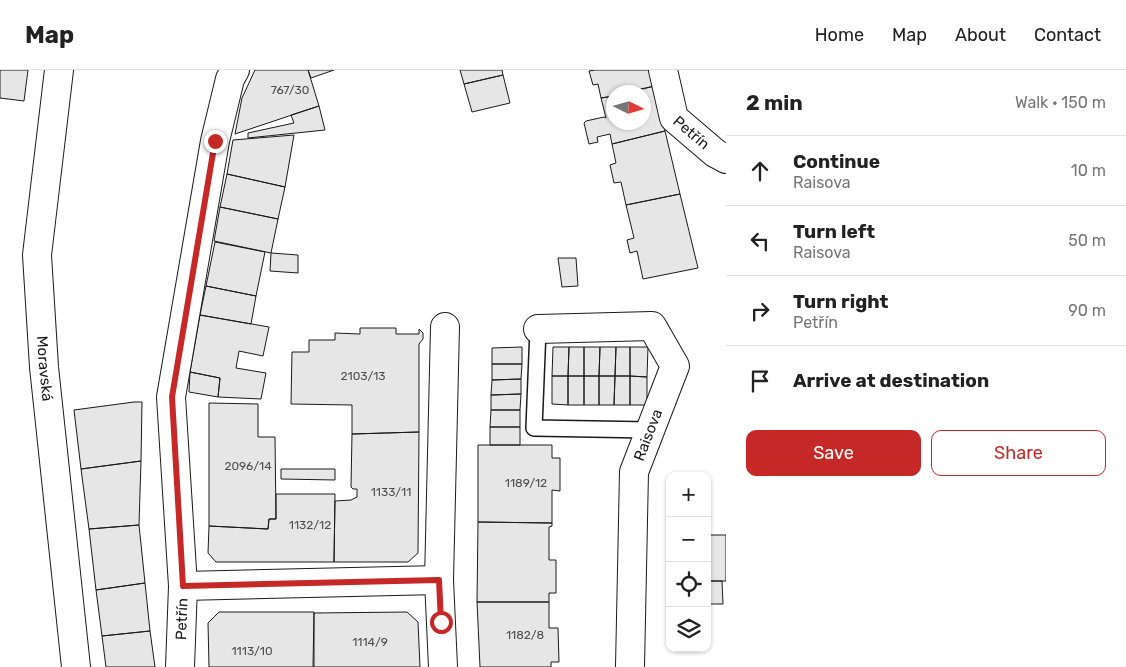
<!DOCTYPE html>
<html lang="en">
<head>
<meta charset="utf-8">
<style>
	:root { --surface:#fff; --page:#f2f2f2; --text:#222; --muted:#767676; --line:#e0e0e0; --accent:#c62828 }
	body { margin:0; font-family:Rubik,sans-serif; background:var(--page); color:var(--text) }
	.controls { position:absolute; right:15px; bottom:15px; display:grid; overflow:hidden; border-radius:10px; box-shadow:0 1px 4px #0004 }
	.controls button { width:45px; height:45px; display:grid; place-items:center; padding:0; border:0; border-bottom:1px solid var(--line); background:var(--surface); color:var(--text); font:25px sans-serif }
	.compass { position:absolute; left:606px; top:15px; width:45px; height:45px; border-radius:50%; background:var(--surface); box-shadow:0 1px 4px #0004; rotate:95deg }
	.stop { position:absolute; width:15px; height:15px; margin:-11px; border:4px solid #c62828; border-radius:50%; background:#fff }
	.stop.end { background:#c62828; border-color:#fff; box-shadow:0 1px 5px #0008 }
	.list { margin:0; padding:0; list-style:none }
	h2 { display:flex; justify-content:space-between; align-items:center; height:65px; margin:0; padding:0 20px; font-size:21px }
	h2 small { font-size:16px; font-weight:400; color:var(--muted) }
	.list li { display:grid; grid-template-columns:32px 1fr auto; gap:15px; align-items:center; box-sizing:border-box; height:70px; padding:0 20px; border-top:1px solid var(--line) }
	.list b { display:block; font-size:19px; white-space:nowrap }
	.list p { margin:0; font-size:16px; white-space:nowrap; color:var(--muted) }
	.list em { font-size:16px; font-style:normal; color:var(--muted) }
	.actions { display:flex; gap:10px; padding:15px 20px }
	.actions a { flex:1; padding:11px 0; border:1px solid var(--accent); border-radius:10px; text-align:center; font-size:18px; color:var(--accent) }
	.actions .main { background:var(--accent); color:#fff }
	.icon { flex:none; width:28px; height:28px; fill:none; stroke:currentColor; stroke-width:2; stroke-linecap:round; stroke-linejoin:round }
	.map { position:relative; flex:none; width:726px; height:597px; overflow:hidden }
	header { display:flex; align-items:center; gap:30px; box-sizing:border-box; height:70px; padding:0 25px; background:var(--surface); border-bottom:1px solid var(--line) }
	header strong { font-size:24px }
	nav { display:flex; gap:28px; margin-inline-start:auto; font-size:18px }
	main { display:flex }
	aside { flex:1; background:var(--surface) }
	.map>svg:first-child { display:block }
	.building { fill:#e6e6e6; stroke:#1a1a1a }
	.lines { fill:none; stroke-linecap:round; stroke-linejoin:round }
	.lane-casing { stroke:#1a1a1a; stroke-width:18 }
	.street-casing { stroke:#1a1a1a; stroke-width:30 }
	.lane { stroke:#fff; stroke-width:15 }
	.street { stroke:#fff; stroke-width:28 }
	.route { stroke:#c62828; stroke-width:6 }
	.labels { text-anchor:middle; stroke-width:4; stroke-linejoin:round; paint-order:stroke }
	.number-label { font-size:12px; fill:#4d4d4d }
	.street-label { font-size:15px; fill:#1a1a1a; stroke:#fff }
</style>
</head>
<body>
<header>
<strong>Map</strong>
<nav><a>Home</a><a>Map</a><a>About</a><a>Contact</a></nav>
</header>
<main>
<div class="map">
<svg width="726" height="597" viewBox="0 0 726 597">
	<rect width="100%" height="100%" fill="#fff"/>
	<!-- building -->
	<path class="building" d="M 0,0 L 28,0 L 24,31 L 0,28 Z
		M 255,0 L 308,0 L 319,36 L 235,64 L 242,28 Z
		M 308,0 L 334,0 L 311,8 Z
		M 460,0 L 502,0 L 503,5 L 464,14 Z
		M 595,0 L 651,0 L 655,16 L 628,22 L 614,22 L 614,26 L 601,28 L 598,14 L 593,15 L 589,1 Z
		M 503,5 L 510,33 L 472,42 L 464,14 Z
		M 655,16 L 665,61 L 612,74 L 610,64 L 597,67 L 598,72 L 589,74 L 584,53 L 586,51 L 604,47 L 606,48 L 601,28 L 614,26 L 614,52 L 644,52 L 644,22 L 628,22 Z
		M 319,36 L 325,60 L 248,68 L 248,63 L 294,53 L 291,45 Z
		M 665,61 L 680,124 L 626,135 L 621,112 L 614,113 L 610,95 L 616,93 L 612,74 Z
		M 294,65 L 285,117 L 227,104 L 233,70 Z
		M 227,104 L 285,117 L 278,149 L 220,137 Z
		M 680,124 L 698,198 L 643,209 L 637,181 L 630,183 L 627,170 L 634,168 L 626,135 Z
		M 220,137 L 278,149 L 271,183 L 214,171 Z
		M 215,172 L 265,182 L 256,226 L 206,216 Z
		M 271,183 L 298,185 L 298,203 L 270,201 Z
		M 558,188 L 576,188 L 578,216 L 562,217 Z
		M 206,216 L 256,226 L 251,254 L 200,245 Z
		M 200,245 L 269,257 L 263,286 L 239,281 L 236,298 L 266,303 L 261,329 L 218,327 L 220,308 L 190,302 Z
		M 360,258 L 396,258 L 396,264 L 419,264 L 419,259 L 423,263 L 423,269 L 419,274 L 419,362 L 352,364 L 352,335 L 291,334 L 292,282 L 309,282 L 309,270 L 335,270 L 335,263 L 360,264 Z
		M 522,277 L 522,294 L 492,294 L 492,278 Z
		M 553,277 L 569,277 L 568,306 L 552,306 Z
		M 569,277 L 584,277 L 584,306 L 568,306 Z
		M 584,277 L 600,277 L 599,306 L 584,306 Z
		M 600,277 L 616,277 L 615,306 L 599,306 Z
		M 616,277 L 630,277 L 630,306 L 615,306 Z
		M 630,277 L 648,277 L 647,307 L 630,306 Z
		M 492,294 L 522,294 L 521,309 L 492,310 Z
		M 190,302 L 220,308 L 218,327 L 189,322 Z
		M 552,306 L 568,306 L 568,335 L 552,334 Z
		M 568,306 L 584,306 L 584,335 L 568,335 Z
		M 584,306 L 599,306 L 599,335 L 584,335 Z
		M 599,306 L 615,306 L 614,335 L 599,335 Z
		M 615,306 L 630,306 L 630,335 L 614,335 Z
		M 630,306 L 647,307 L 647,335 L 630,335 Z
		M 521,309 L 521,324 L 491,325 L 492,310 Z
		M 521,324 L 520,340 L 491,340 L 491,325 Z
		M 134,332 L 142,332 L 141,391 L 81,399 L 74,340 Z
		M 209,333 L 258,334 L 258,367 L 275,367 L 276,449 L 269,449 L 268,459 L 209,456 Z
		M 491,340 L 520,340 L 520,357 L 490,357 Z
		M 490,357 L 520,357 L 520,375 L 490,375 Z
		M 419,362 L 418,483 L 408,492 L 334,492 L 335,431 L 351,430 L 357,427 L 357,419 L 353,419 L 351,417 L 352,364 Z
		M 478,375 L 552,375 L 552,388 L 560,388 L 560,421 L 552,420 L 552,453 L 478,452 Z
		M 141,391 L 139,455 L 89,459 L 81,399 Z
		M 281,399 L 335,399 L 335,410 L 281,409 Z
		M 276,424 L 335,424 L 334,492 L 216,492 L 208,483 L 209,456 L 268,459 L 269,449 L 276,449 Z
		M 478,452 L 552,453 L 552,456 L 549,457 L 549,490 L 556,490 L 556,523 L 549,523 L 549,532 L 477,532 Z
		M 139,455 L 145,513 L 96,520 L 89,459 Z
		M 707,465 L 726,465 L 726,511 L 707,511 Z
		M 707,511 L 722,511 L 723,534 L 707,534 Z
		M 145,513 L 150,561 L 102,566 L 96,520 Z
		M 477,532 L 549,532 L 549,558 L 558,558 L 559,592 L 551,592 L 551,597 L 480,597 Z
		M 219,542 L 314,542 L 313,597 L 209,597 L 208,553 Z
		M 407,542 L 418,552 L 420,597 L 314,597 L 314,543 Z
		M 150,561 L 155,597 L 106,597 L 102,566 Z"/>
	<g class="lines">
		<!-- lane casing -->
		<g class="lane-casing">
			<path id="lane" d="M 538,259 L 534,358 L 650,360"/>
		</g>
		<!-- street casing -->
		<g class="street-casing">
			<g id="street">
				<path id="s1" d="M 59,0 L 37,185 L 44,297 L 76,597"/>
				<path id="s2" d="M 663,0 L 674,48 L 715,83 L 726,89"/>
				<path d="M 538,259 L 652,256 L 675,296 L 634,402 L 630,597"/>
				<path d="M 183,516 L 439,510"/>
				<path id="s3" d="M 180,597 L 183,516 L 171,327 L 215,71 L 230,9 L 235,0"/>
				<path d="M 443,597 L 439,510 L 445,257"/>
			</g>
		</g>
		<!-- lane -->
		<use href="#lane" class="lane"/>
		<!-- street -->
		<use href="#street" class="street"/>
	</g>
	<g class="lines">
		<!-- route -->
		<path class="route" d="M 215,71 L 172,327 L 183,516 L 439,510 L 441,552"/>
	</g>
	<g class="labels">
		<!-- number labels -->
		<g class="number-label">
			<text x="290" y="24">767/30</text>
			<text x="363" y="310">2103/13</text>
			<text x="248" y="400">2096/14</text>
			<text x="526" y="417">1189/12</text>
			<text x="391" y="426">1133/11</text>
			<text x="310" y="459">1132/12</text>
			<text x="525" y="569">1182/8</text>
			<text x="370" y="576">1114/9</text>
			<text x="252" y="585">1113/10</text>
		</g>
		<!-- street labels -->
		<g class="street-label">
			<text dy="5" stroke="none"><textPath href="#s2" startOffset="72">Petřín</textPath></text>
			<text dy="5" stroke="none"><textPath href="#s1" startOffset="300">Moravská</textPath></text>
			<text transform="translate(648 365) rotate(-69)" y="5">Raisova</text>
			<text dy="5" stroke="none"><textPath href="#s3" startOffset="48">Petřín</textPath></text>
		</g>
	</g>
</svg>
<div class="controls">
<button>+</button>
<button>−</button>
<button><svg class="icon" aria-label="locate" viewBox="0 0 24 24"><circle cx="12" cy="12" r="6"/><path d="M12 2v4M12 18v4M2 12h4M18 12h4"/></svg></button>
<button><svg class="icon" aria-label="layers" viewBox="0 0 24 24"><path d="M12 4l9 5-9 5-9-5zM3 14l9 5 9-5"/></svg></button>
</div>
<svg class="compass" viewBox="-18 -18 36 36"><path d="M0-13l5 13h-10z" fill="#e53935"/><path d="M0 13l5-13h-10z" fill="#767676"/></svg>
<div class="stop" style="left:441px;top:552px"></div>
<div class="stop end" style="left:215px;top:71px"></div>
</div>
<aside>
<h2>2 min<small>Walk · 150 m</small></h2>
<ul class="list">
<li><svg class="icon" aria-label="ahead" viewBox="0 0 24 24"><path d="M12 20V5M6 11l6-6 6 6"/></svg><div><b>Continue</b><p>Raisova</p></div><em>10 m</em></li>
<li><svg class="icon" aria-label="left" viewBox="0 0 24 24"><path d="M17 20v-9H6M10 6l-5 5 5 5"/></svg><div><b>Turn left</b><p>Raisova</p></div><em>50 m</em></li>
<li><svg class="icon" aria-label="right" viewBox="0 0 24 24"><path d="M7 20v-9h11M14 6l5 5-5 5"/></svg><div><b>Turn right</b><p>Petřín</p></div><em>90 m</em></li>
<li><svg class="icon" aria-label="arrive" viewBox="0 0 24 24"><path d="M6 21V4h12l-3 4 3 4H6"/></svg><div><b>Arrive at destination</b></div></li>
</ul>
<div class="actions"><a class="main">Save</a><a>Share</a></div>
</aside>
</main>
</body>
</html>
